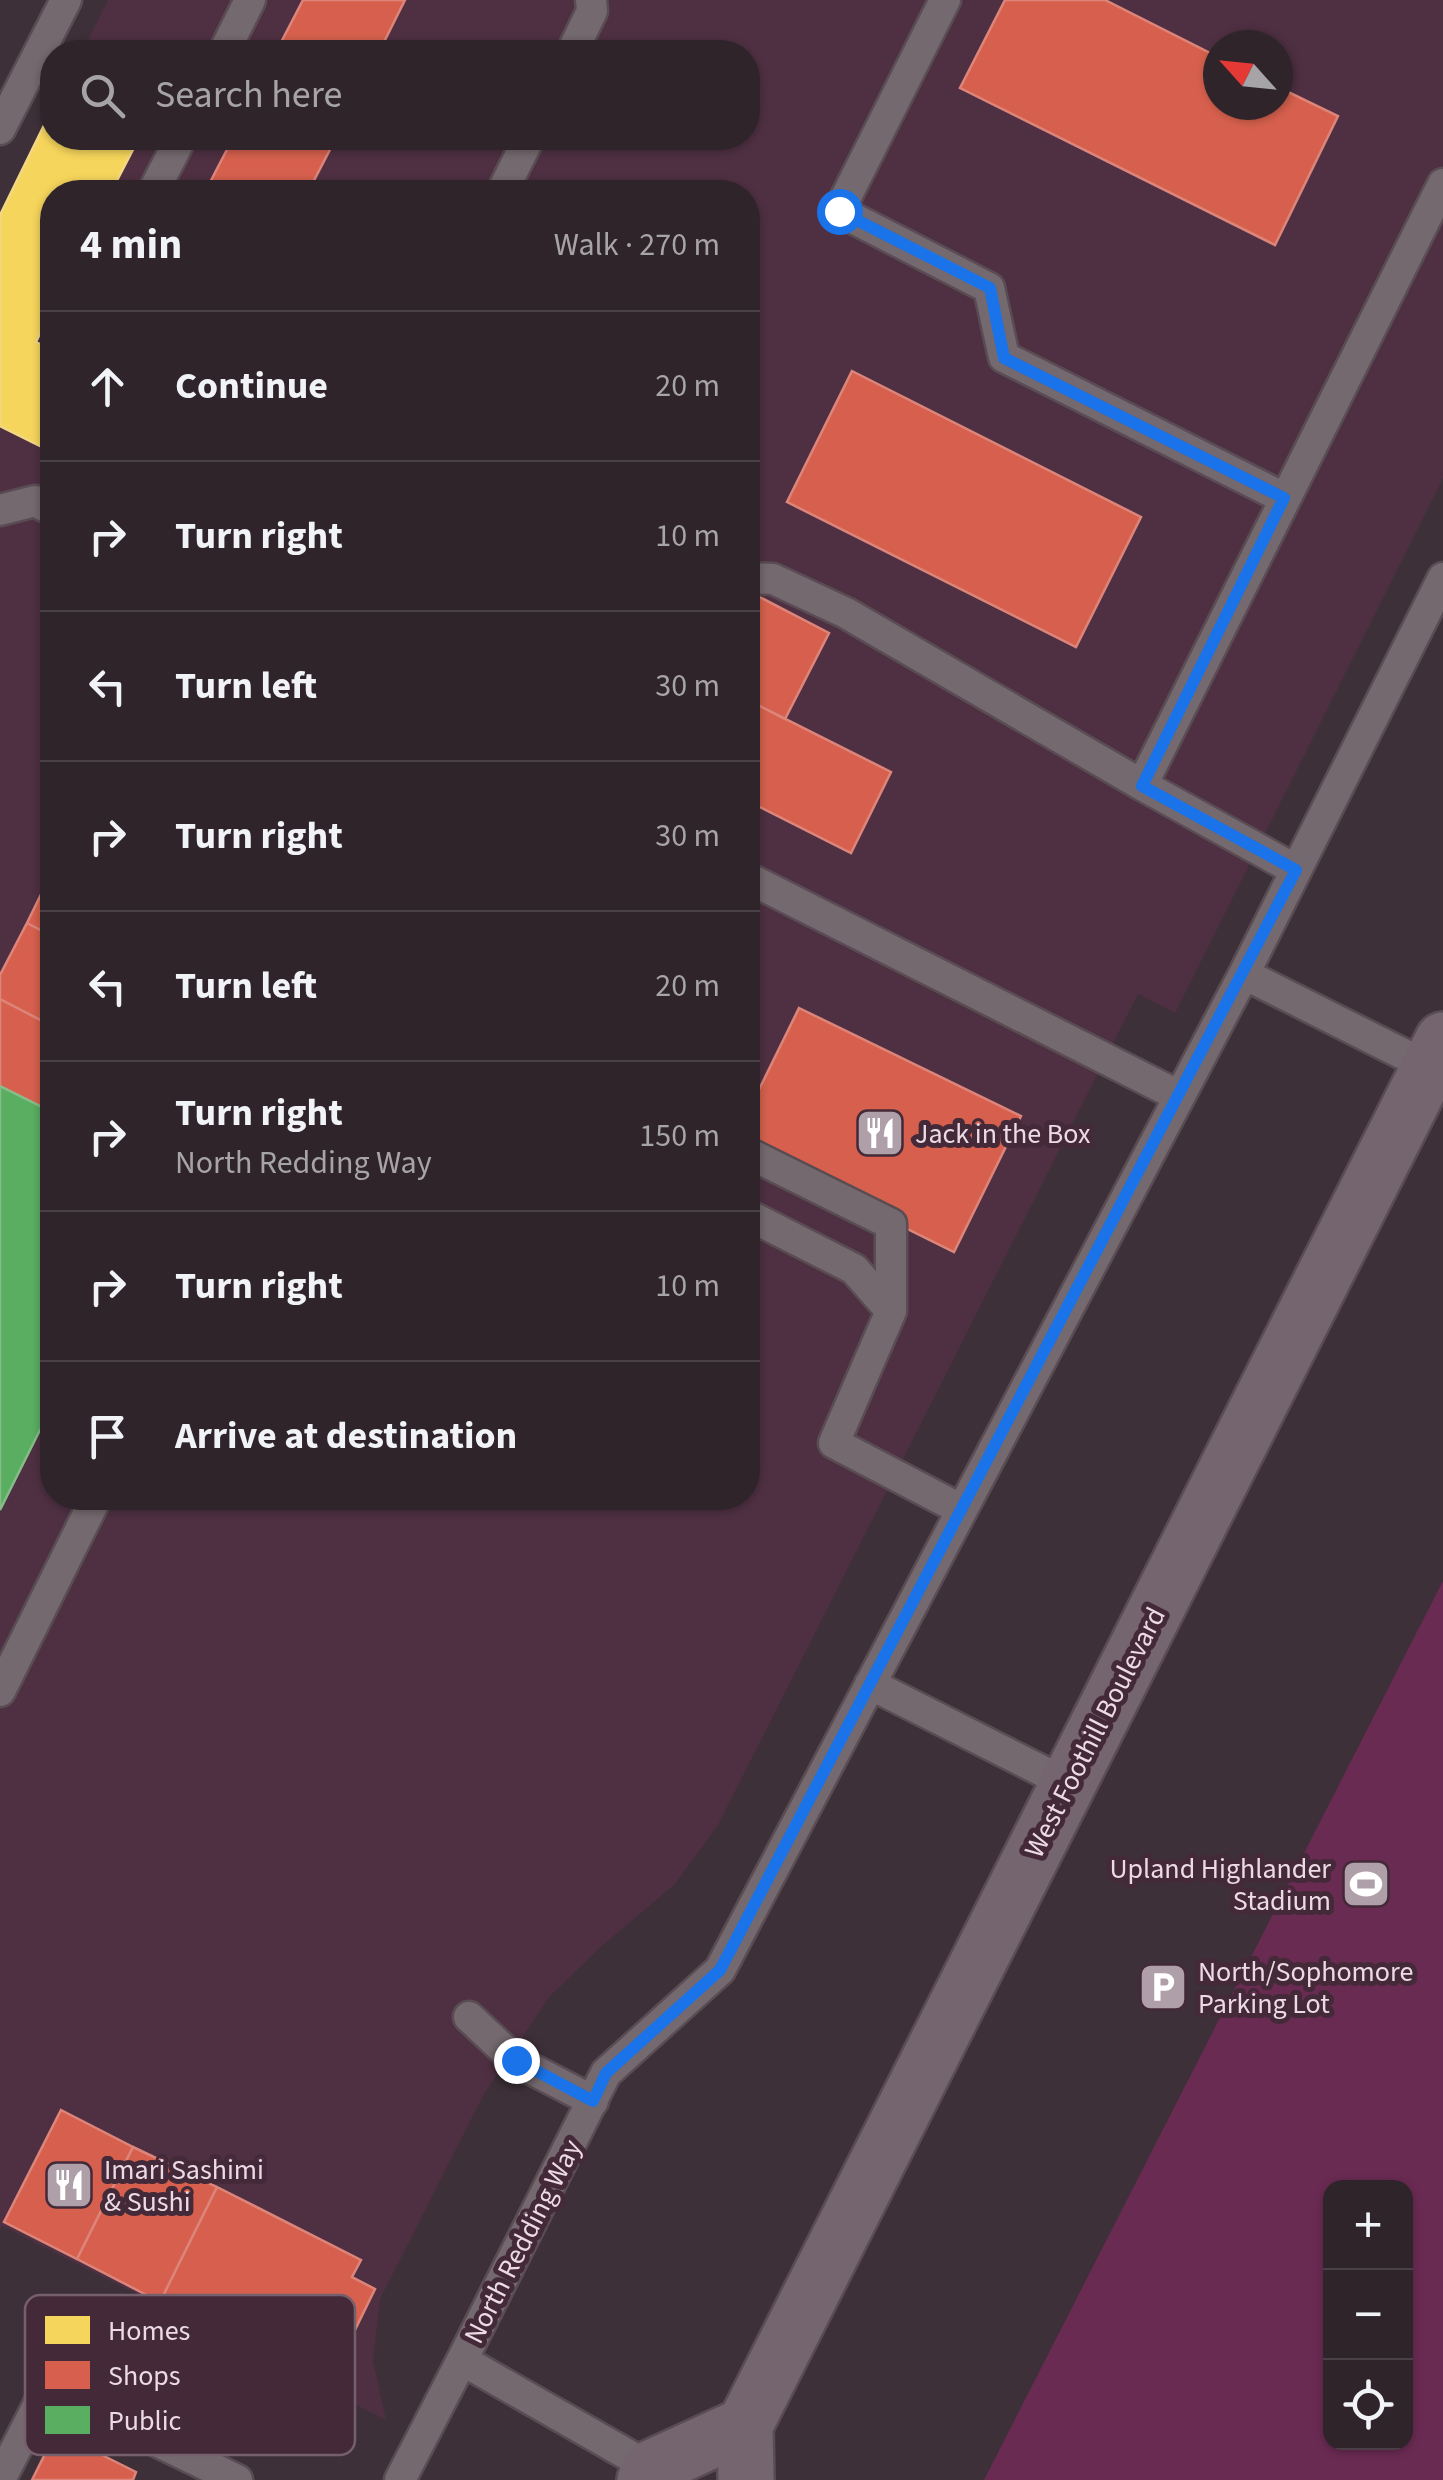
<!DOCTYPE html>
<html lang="en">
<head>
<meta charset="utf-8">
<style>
	:root { --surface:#2e242a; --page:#362c32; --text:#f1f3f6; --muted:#a7a4a8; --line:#494147 }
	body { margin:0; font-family:"Source Sans 3",sans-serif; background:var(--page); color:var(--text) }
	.controls { position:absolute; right:30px; bottom:30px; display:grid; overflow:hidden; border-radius:20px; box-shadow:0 2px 8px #0004 }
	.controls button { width:90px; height:90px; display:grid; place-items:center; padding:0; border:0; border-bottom:2px solid var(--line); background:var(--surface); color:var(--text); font:50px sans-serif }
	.compass { position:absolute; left:1203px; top:30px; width:90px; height:90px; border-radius:50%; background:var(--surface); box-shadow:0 2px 8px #0004; rotate:297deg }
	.stop { position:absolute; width:30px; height:30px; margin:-22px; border:8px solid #1a73e8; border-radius:50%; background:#fff }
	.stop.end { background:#1a73e8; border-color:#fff; box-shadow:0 2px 10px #0008 }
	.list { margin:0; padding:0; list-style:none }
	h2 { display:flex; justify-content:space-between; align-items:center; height:130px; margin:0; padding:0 40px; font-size:42px }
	h2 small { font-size:32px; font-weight:400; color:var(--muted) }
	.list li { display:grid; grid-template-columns:65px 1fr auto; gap:30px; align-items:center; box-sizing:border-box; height:150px; padding:0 40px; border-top:2px solid var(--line) }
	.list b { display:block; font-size:38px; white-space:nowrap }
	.list p { margin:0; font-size:32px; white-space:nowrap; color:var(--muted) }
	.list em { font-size:32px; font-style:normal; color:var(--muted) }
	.icon { flex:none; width:55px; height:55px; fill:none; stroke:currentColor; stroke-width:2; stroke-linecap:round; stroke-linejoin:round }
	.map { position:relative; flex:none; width:1443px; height:2480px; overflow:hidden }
	.search { position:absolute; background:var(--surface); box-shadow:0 2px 8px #0004; left:40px; top:40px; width:720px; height:110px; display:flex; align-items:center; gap:25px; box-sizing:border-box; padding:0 35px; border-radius:40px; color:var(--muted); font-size:38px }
	.panel { position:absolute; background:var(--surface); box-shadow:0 2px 8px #0004; left:40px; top:180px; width:720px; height:1330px; border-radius:40px }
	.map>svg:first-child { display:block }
	.built { fill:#4e3042; fill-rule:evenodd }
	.green { fill:#6a2b53; fill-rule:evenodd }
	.homes { fill:#f6d55c; stroke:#f3d785; stroke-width:2.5 }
	.shops { fill:#d6604d; stroke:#dd857a; stroke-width:2.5 }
	.public { fill:#5aae61; stroke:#86bc88; stroke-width:2.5 }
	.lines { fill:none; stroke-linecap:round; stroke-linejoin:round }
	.lane-casing { stroke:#594c53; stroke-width:35 }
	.primary-casing { stroke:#594c53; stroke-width:60 }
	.lane { stroke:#74696e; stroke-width:30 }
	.primary { stroke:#75656e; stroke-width:55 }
	.route { stroke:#1a73e8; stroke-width:12 }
	.labels { text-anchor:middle; stroke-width:10; stroke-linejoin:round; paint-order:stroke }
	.poi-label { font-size:28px; fill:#ecdbe4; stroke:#442a39; text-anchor:start }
	.street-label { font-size:28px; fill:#ecdbe4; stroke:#442a39 }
	.key { fill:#442a39; stroke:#765f6c; stroke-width:2.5 }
	.key-label { font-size:28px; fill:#ecdbe4 }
</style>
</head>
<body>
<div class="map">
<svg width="1443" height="2480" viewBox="0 0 1443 2480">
	<rect width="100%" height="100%" fill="#3e3038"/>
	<!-- built -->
	<path class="built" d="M 108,0 L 1443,0 L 1443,478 L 1175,1013 L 1138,994 L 718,1825 L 675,1884 L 603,1945 L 550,1996 L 484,2094 L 380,2299 L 373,2361 L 386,2420 L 2,2226 L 0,2230 L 0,214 L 52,110 L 52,138 L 748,138 L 748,52 L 82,52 ZM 1218,45 L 1278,45 L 1278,105 L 1218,105 ZM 52,192 L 748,192 L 748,1498 L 52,1498 Z"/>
	<!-- green -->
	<path class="green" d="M 1443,1581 L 1443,2480 L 984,2480 ZM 1330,2188 L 1406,2188 L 1406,2442 L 1330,2442 Z"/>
	<!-- homes -->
	<path class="homes" d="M 52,109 L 52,138 L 139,138 L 111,192 L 52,192 L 52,309 L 36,342 L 52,350 L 52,452 L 0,426 L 0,215 Z"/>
	<!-- shops -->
	<path class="shops" d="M 303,0 L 405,0 L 379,52 L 276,52 Z
		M 1005,0 L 1105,0 L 1218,57 L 1218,105 L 1278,105 L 1278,87 L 1338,116 L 1275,245 L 960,88 Z
		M 233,138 L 336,138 L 308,192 L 205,192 Z
		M 852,371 L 1141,517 L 1076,647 L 787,502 Z
		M 748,591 L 829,633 L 785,719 L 748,700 Z
		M 748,700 L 891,772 L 851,853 L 748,801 Z
		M 52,872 L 52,936 L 27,923 Z
		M 27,923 L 52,936 L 52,1026 L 0,999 L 0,975 Z
		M 0,999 L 52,1026 L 52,1112 L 0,1086 Z
		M 799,1008 L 1021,1116 L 954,1252 L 748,1150 L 748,1112 Z
		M 61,2110 L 133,2147 L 77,2259 L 4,2222 Z
		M 133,2147 L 217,2187 L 160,2302 L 77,2259 Z
		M 217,2187 L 361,2260 L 352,2277 L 375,2289 L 331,2379 L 306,2367 L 304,2374 L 160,2302 Z
		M 56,2432 L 136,2472 L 133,2480 L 32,2480 Z"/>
	<!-- public -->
	<path class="public" d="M 0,1086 L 52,1112 L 52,1406 L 0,1510 Z"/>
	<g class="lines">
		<!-- lane casing -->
		<g class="lane-casing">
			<path id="lane" d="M 945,0 L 839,211 L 989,288 L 1004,357 L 1284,498
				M 224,52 L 250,0
				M 572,52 L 592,11 L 591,0
				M 0,129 L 66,0
				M 153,192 L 181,138
				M 502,192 L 529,138
				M 0,510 L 35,501 L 52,510
				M 748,578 L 773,579 L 846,613 L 1142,785
				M 1296,870 L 1142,785 L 1443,184
				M 748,878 L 1179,1096
				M 1244,974 L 1429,1067
				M 748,1153 L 891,1224 L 891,1311
				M 748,1215 L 854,1269 L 891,1311 L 834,1443 L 962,1510
				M 870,1684 L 1068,1784
				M 0,1691 L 96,1498
				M 469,2017 L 516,2061 L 593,2101
				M 651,2468 L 462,2360 L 606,2073 L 720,1970 L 1244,974 L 1443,578
				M 0,2480 L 47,2388 L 237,2480
				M 400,2480 L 462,2360"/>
		</g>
		<!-- primary casing -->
		<g class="primary-casing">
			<path id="primary" d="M 645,2480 L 651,2468 L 745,2425
				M 746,2480 L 745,2425 L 1443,1040"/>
		</g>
		<!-- lane -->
		<use href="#lane" class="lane"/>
		<!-- primary -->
		<use href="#primary" class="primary"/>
	</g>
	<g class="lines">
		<!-- route -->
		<path class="route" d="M 516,2060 L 593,2101 L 606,2073 L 720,1970 L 1296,870 L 1142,786 L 1284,498 L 1004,358 L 990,288 L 839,211"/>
	</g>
	<!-- icons -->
	<defs>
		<g id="restaurant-square" transform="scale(2.5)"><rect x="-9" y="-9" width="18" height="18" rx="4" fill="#af9fa8" stroke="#442a39"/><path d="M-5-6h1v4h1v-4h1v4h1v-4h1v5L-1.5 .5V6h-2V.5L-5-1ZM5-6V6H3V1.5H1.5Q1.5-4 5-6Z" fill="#fff"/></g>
		<g id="stadium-square" transform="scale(2.5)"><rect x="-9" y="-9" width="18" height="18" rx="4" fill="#af9fa8" stroke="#442a39"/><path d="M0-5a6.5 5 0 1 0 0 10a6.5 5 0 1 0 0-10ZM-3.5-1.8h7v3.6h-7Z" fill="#fff"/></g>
		<g id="parking-square" transform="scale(2.5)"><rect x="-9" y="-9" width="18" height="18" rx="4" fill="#af9fa8" stroke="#442a39"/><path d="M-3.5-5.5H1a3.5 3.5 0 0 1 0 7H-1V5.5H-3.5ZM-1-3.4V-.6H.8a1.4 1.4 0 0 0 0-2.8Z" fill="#fff"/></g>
	</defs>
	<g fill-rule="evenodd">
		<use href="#restaurant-square" x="880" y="1133"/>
		<use href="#stadium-square" x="1366" y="1884"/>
		<use href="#parking-square" x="1163" y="1987"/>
		<use href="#restaurant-square" x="69" y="2185"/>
	</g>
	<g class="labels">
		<!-- poi labels -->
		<g class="poi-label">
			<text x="915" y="1143">Jack in the Box</text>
			<text x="1331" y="1878" text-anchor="end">Upland Highlander<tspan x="1331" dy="32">Stadium</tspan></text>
			<text x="1198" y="1981">North/Sophomore<tspan x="1198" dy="32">Parking Lot</tspan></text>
			<text x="104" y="2179">Imari Sashimi<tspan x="104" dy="32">&amp; Sushi</tspan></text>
		</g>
		<!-- street labels -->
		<g class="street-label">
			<text transform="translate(1094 1732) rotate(-63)" y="10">West Foothill Boulevard</text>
			<text transform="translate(522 2241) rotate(-63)" y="10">North Redding Way</text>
		</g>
	</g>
	<!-- legend -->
	<rect x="25" y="2295" width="330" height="160" rx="15" class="key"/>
	<rect x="45" y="2316" width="45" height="28" fill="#f6d55c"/>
	<rect x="45" y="2361" width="45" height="28" fill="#d6604d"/>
	<rect x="45" y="2406" width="45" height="28" fill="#5aae61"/>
	<g class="key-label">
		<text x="108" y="2340">Homes</text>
		<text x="108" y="2385">Shops</text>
		<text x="108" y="2430">Public</text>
	</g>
</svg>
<div class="controls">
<button>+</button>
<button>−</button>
<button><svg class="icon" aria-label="locate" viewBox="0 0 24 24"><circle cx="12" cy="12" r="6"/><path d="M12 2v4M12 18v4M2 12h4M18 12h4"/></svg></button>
</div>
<svg class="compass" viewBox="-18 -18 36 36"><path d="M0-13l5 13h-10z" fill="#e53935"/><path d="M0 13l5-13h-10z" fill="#a7a4a8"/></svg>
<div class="stop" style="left:839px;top:211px"></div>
<div class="stop end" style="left:516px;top:2060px"></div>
<div class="search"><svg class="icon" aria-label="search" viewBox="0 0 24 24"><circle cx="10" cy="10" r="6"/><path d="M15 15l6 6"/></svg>Search here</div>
<section class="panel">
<h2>4 min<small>Walk · 270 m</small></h2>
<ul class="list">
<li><svg class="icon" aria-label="ahead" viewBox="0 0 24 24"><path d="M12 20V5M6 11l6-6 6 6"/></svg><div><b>Continue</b></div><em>20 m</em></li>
<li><svg class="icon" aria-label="right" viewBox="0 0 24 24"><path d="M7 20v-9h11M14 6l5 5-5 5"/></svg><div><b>Turn right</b></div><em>10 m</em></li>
<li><svg class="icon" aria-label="left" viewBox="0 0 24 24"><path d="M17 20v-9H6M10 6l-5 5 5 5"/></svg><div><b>Turn left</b></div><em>30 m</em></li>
<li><svg class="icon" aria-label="right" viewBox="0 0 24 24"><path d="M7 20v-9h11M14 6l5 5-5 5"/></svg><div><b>Turn right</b></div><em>30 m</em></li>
<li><svg class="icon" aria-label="left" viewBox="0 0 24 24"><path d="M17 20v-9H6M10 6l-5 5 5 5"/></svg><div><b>Turn left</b></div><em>20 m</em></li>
<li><svg class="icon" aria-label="right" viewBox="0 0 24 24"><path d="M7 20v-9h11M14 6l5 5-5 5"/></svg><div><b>Turn right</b><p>North Redding Way</p></div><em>150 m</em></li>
<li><svg class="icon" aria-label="right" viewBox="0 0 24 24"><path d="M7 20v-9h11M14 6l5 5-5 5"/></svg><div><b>Turn right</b></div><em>10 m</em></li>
<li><svg class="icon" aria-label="arrive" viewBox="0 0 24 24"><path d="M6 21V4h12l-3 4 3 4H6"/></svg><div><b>Arrive at destination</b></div></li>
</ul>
</section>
</div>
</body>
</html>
